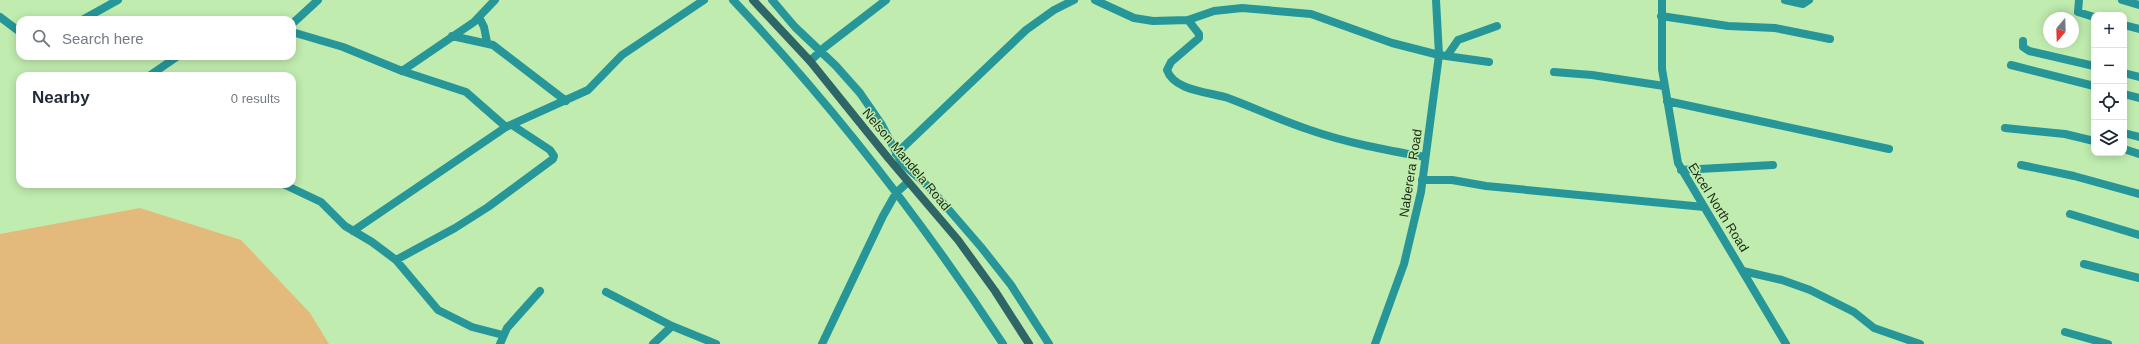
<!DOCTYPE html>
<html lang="en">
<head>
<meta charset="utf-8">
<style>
	:root { --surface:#fff; --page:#f6f6f7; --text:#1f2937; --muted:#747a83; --line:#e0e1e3 }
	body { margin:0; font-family:Arial,sans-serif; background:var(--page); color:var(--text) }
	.controls { position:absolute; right:12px; top:12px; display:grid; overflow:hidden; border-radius:8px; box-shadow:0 2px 10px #0003 }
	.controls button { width:36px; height:36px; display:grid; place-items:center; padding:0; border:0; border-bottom:1px solid var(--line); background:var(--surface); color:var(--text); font:20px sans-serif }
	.compass { position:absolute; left:2043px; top:12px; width:36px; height:36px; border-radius:50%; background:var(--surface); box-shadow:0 2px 10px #0003; rotate:199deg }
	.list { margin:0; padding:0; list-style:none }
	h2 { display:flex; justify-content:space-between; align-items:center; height:52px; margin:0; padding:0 16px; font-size:17px }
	h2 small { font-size:13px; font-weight:400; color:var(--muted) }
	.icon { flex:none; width:22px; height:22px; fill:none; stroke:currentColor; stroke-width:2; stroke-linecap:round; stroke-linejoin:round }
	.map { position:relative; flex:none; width:2139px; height:344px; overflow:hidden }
	.search { position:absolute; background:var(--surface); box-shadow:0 2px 10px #0003; left:16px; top:16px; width:280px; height:44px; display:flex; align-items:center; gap:10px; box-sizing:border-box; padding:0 14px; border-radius:12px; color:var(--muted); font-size:15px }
	.panel { position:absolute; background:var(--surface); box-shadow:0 2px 10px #0003; left:16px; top:72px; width:280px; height:116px; border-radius:12px }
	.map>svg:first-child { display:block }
	.green { fill:#e3ba7c }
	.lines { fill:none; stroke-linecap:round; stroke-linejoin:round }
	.minor { stroke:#269698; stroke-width:8 }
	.tertiary { stroke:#269698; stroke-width:8 }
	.secondary { stroke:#2e6566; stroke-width:8 }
	.labels { text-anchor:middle; stroke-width:3; stroke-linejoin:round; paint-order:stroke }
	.street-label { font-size:13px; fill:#192a12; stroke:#c0ecaf }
</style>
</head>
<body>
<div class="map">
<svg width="2139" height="344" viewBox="0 0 2139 344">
	<rect width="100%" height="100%" fill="#c0ecaf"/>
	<!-- green -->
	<path class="green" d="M 140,208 L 241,240 L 310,313 L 329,344 L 0,344 L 0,234 Z"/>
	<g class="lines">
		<!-- minor -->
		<path class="minor" d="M 733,0 C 833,106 923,222 1003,344
			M 772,0 L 795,27 L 836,66 L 860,93 L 882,125 L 901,162 L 931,189 L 981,247 L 1011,285 L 1049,344
			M 1095,0 L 1134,18 L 1153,21 L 1188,20 L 1214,11 L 1242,8 L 1311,14 L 1392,43 L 1439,55 L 1489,62
			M 1662,0 L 1662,69 L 1678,163 L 1786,344
			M 1785,0 L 1803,4 L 1809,0
			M 2079,0 L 2078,12 L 2094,17
			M 2122,0 L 2139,5
			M 1661,16 L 1728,26 L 1775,28 L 1830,39
			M 0,17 L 20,32
			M 479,17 L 484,27 L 487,42
			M 82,20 L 118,0
			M 1188,20 L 1199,34 L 1199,38 L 1171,62 L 1167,70 C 1174,91 1210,92 1228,98 C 1255,108 1282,121 1310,130 C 1347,143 1386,150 1425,157
			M 292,24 L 318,0
			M 2124,25 L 2139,29
			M 292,32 L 343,47 L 402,71 L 466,92 L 506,127
			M 452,36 L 493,45 L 566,101
			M 2023,41 L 2023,47 L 2029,51 L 2094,66
			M 1447,56 L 1458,40 L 1497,26
			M 810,61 L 825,47 L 886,0
			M 2011,65 L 2094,86
			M 402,71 L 474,22 L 495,0
			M 1554,72 L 1592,75 L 1664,86
			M 2124,73 L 2139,77
			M 149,76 L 178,56
			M 2124,94 L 2139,98
			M 1667,101 L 1889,149
			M 2005,128 L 2065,134 L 2094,141
			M 2124,133 L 2139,137
			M 2124,149 L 2139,154
			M 896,154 L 1026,30 L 1054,10 L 1074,0
			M 2021,165 L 2074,176 L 2139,194
			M 1681,170 L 1773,165
			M 1422,180 L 1452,180 L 1486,186 L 1704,207
			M 283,184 L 321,202 L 345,226 L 372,242 L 396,260 L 438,310 L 472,327 L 503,335
			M 2070,214 L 2139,235
			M 353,231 L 506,127 L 588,90 L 622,55 L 704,0
			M 396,260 L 455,228 L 488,207 L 553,159 L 554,156 L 550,150 L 512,125
			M 2084,264 L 2139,278
			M 1743,271 L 1782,280 L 1810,290 L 1854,312 L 1874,328 L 1920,344
			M 606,292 L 672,326 L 716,344
			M 2065,332 L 2108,344
			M 500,344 L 507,328 L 540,291
			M 653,344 L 672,326
			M 822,344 L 883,216 L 896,193 L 908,182"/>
		<!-- tertiary -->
		<path class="tertiary" d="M 1375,344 L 1404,264 L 1421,192 L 1439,55 L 1436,0"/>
		<!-- secondary -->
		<path class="secondary" d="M 753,0 L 810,61 L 889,159 L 958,240 L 995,291 L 1029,344"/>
	</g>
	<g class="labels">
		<!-- street labels -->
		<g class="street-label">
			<text transform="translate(907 159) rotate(50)" y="5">Nelson Mandela Road</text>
			<text transform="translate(1410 173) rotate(-81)" y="5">Naberera Road</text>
			<text transform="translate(1719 207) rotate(58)" y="5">Excel North Road</text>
		</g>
	</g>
</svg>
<div class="controls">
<button>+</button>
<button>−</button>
<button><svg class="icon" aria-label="locate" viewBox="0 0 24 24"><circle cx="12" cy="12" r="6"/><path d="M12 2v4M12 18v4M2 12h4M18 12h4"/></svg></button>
<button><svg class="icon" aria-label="layers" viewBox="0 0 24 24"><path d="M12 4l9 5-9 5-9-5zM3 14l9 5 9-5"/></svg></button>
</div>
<svg class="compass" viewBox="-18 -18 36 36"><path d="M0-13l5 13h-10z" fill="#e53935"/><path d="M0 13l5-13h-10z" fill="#747a83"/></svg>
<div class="search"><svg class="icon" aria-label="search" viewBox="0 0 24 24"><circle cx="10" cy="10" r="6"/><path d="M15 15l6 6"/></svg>Search here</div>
<section class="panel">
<h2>Nearby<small>0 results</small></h2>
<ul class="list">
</ul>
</section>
</div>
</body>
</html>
